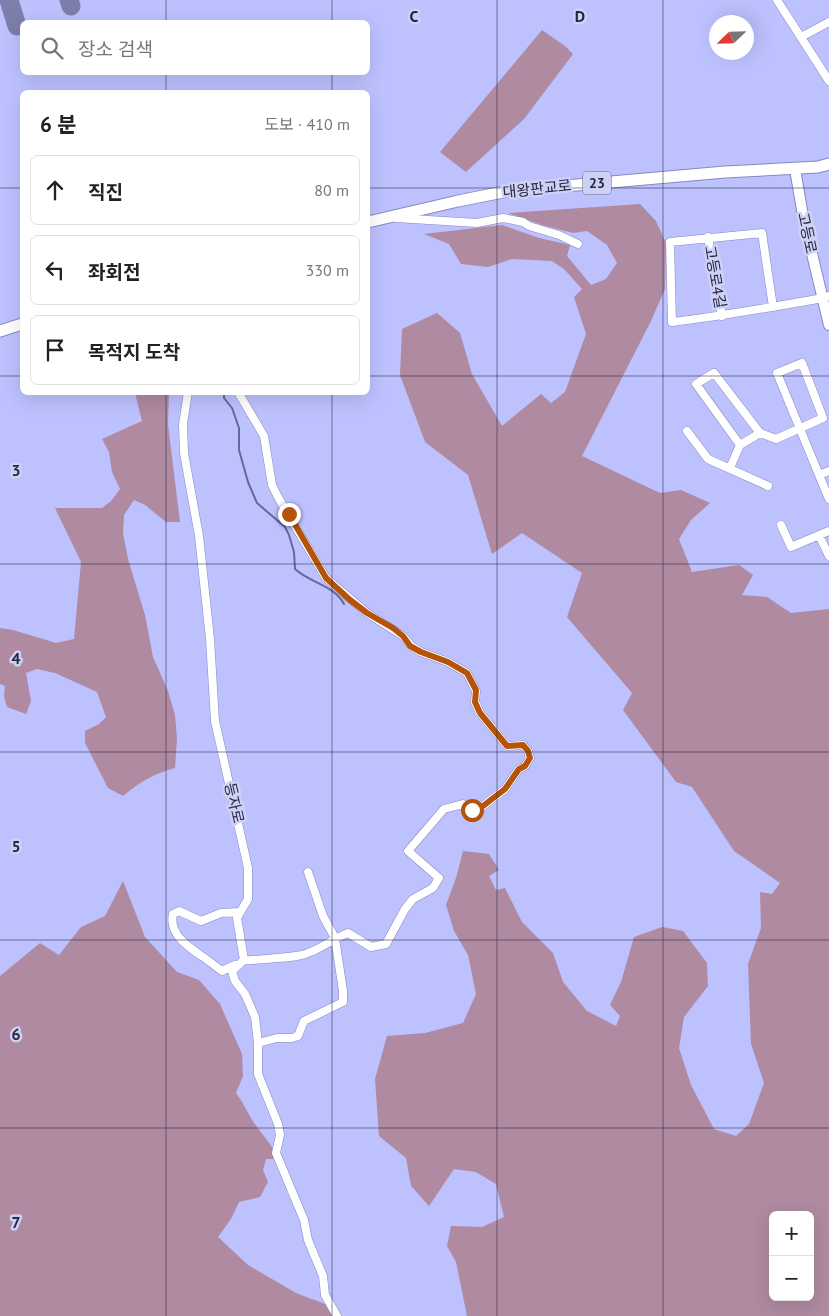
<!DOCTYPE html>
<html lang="ko">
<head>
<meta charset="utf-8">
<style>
	:root { --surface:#fff; --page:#f2f2f2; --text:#222; --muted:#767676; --line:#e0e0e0 }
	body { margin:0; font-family:"PT Sans","Noto Sans KR",sans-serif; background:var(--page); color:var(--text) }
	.controls { position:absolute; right:15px; bottom:15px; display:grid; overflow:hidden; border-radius:8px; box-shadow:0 5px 20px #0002 }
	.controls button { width:45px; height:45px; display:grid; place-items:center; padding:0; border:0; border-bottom:1px solid var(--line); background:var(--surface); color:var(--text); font:25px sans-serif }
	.compass { position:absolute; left:709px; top:15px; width:45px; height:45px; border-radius:50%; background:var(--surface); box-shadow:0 5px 20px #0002; rotate:247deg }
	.stop { position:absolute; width:15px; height:15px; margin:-11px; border:4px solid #b45309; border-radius:50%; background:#fff }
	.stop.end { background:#b45309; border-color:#fff; box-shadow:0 1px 5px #0008 }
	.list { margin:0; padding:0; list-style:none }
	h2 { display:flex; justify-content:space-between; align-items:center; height:65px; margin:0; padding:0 20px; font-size:21px }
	h2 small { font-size:16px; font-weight:400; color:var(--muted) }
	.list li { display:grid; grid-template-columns:32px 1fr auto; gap:15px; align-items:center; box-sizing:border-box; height:70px; margin:0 10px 10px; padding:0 10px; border:1px solid var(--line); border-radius:8px }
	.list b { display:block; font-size:19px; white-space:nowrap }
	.list em { font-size:16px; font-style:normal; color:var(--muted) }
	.icon { flex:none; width:28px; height:28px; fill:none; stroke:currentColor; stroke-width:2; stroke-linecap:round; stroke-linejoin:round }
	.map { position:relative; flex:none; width:829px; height:1316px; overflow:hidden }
	.search { position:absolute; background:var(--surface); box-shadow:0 5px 20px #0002; left:20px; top:20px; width:350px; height:55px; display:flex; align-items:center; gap:12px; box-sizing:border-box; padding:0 18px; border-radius:8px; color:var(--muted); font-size:19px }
	.panel { position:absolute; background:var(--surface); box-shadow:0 5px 20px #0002; left:20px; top:90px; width:350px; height:305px; border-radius:8px }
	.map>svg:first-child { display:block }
	.green { fill:#af8aa1; fill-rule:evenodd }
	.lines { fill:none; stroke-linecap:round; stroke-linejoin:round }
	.stream { stroke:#656899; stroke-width:2 }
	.taxiway { stroke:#7c7eab; stroke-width:19 }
	.street-casing { stroke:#8689c2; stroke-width:9 }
	.secondary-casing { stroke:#8689c2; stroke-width:12 }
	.primary-casing { stroke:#8689c2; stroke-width:13 }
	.street { stroke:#fff; stroke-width:8 }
	.secondary { stroke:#fff; stroke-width:10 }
	.primary { stroke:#fff; stroke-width:11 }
	.route { stroke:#b45309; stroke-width:6 }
	.grid { fill:none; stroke:#27283f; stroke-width:1; stroke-opacity:0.55 }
	.labels { text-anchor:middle; stroke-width:5; stroke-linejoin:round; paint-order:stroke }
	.shield { fill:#ced1f6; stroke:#595b76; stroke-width:1 }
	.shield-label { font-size:14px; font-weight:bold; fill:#27283f }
	.street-label { font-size:15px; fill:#27283f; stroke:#ced1f6 }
	.grid-label { font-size:16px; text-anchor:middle; font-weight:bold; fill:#27283f; stroke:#ced1f6; stroke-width:5; stroke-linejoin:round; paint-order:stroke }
</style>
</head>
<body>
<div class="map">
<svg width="829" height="1316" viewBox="0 0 829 1316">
	<rect width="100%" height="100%" fill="#bdc1fe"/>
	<!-- green -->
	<path class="green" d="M 542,30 L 565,46 L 573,54 L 524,119 L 466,172 L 440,152 Z
		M 640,204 L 656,221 L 666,243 L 665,289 L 651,321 L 582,456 L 660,493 L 681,490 L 710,503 L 691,520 L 679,539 L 692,572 L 739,565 L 753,575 L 742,595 L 767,597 L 791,613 L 829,609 L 829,1316 L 467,1316 L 456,1262 L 447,1246 L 451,1226 L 482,1227 L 504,1217 L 496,1184 L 476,1172 L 454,1169 L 429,1206 L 411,1186 L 406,1158 L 379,1136 L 375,1079 L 387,1036 L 425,1033 L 463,1023 L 476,994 L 468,955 L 454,931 L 446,905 L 456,878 L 463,851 L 489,854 L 499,870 L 489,876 L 496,890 L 505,888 L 522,922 L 553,953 L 563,982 L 587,1011 L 616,1026 L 620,1016 L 610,1005 L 621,982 L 634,937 L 662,927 L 683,931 L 707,963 L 708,986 L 684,1017 L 679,1048 L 691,1085 L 714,1129 L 736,1136 L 749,1124 L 764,1083 L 751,1044 L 748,964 L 761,928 L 760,892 L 772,894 L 780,883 L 734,851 L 692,787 L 676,782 L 623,710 L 632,693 L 567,617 L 582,573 L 522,533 L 492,554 L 468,475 L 425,442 L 400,375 L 402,329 L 437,313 L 460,333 L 472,374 L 502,426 L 541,394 L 551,403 L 565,392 L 586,334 L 574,297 L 582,289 L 564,269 L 552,261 L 512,259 L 488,267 L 461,264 L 449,244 L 424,234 L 502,225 L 539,238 L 570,245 L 567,256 L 591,285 L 606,279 L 617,263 L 607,245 L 587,231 L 573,233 L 542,225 L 508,213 ZM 773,1215 L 810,1215 L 810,1297 L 773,1297 Z
		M 135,393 L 169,393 L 168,424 L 180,522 L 166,522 L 145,505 L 134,500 L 124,515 L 123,533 L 128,559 L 145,615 L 153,657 L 168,691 L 175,715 L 177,739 L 175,768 C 153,774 140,782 123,796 L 108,788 L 85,743 L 85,731 L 99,724 L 106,717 L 97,692 L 55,673 L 37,669 L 26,673 L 31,701 L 26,714 L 7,707 L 4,696 L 5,686 L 0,684 L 0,628 L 13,630 L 56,643 L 74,639 L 81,562 L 55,508 L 102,508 L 111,501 L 120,489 L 112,472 L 109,452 L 102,439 L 142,421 Z
		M 123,881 L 145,937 L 177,972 L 199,980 L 220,1004 L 242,1054 L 243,1076 L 236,1093 C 242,1101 246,1109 251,1118 C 259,1132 272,1143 278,1159 L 266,1159 L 263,1170 L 268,1182 L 260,1197 L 239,1202 L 231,1219 L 218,1237 L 248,1265 L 296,1293 L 325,1304 L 332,1302 L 342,1316 L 0,1316 L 0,976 L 40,943 L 59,955 L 81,927 L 105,916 Z"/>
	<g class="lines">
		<!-- stream -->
		<path class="stream" d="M 224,392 L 224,398 L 232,408 L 239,428 L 239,450 L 248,482 L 257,503 L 285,527 L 289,535 L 294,552 L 295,569 C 310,583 334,585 344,604"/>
		<!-- taxiway -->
		<path class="taxiway" d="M 9,0 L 17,26
			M 69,0 L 71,6"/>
		<!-- street casing -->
		<g class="street-casing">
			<path id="street" d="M 777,0 L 829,81
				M 801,37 L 829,22
				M 396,218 L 477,223 L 503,218 L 523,222 L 529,226 L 559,235 L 578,244
				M 708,237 L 722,316
				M 773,307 L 762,233 L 670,242 L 672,322 C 723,316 773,307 823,298 L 829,296
				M 188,392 L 183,424 L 184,453 L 199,536 L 210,639 L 215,721 L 248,868 L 248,899 L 237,918 L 244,960
				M 238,392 L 264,436 L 272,485 L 279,499 L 326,578 L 367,613 L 403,636 L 411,646 L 421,652 L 448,662 L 467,673 L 476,691 L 475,702 L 480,713 L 507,746 L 523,745 L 528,751 L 530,758 L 525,766 L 519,769 L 505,789 L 483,806 L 472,810 L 463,804 L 444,809 L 408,851 L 439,878 L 433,888 L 413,899 L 405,909 L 386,944 L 371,947 L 348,933 C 335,938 326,945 313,951 C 299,958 282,957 267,959 C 259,959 253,961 244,960
				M 687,431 L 708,459 L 768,486
				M 740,445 L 760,433
				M 730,468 L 740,445 L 696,384 L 714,373 L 760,433 L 776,439 L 823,418 L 802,363 L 777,373 L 819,475
				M 829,471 L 819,475 L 829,499
				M 781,525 L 791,547 L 829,531
				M 819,535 L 829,556
				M 244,960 L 232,971 L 235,981 L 245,994 L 255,1017 L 258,1043 L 258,1074 L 278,1124 L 280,1135 L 276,1153 L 304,1220 L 308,1240 L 323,1276 L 325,1295 L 337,1316
				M 235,965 L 222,971 C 216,967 212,963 206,959 C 191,949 168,935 173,914 L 179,911 L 201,921 L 221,913 L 239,912
				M 258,1043 L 277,1038 L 292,1038 L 298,1036 L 304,1021 L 343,1002 L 343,991 L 335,938 L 323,916 L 308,872"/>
		</g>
		<!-- secondary casing -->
		<g class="secondary-casing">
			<path id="secondary" d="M 795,169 L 803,216 L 829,325"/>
		</g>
		<!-- primary casing -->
		<g class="primary-casing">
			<path id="primary" d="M 368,222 L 458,201 L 508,191 L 725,172 L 818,167 L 829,164
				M 0,331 L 22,324"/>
		</g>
		<!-- street -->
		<use href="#street" class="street"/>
		<!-- secondary -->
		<use href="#secondary" class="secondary"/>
		<!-- primary -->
		<use href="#primary" class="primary"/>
	</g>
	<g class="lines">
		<!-- route -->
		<path class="route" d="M 289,514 L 326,578 L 350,600 L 367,613 L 393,628 L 403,636 L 410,646 L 421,652 L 448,662 L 467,673 L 476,690 L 475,702 L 480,713 L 507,746 L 523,745 L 528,751 L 530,758 L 525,766 L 519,769 L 505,789 L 483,806 L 472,810"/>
	</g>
	<!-- grid -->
	<path class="grid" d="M 166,0 L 166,22M 332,0 L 332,22M 497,0 L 497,1316M 663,0 L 663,1316M 166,72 L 166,92M 332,72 L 332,92M 0,188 L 22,188M 368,188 L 829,188M 0,376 L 22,376M 368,376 L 829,376M 166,392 L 166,1316M 332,392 L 332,1316M 0,564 L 829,564M 0,752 L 829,752M 0,940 L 829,940M 0,1128 L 829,1128"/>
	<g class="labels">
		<!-- shield labels -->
		<rect class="shield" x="583" y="171.5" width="28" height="23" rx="4"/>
		<g class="shield-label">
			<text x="597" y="188">23</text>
		</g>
		<!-- street labels -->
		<g class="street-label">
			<text transform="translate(537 189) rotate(-6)" y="5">대왕판교로</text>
			<text transform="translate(807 233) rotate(78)" y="5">고등로</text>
			<text transform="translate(715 277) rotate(80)" y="5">고등로4길</text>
			<text transform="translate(234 803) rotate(77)" y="5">등자로</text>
		</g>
	</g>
	<g class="grid-label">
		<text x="414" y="22">C</text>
		<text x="580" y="22">D</text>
		<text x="16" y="476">3</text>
		<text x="16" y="664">4</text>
		<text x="16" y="852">5</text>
		<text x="16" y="1040">6</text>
		<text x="16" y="1228">7</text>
	</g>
</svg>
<div class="controls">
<button>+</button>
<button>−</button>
</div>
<svg class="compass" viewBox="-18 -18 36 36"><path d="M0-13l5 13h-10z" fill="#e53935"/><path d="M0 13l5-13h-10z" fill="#767676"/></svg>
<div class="stop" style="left:472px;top:810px"></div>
<div class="stop end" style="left:289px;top:514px"></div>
<div class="search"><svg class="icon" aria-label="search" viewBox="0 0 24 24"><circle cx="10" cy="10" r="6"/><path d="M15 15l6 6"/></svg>장소 검색</div>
<section class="panel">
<h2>6 분<small>도보 · 410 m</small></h2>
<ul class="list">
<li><svg class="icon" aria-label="ahead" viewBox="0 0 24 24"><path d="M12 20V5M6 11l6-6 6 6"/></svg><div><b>직진</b></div><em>80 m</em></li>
<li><svg class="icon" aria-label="left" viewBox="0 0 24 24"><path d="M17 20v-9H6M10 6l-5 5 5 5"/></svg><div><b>좌회전</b></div><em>330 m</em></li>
<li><svg class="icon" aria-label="arrive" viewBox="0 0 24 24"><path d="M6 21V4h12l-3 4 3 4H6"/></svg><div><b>목적지 도착</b></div></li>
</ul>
</section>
</div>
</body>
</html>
